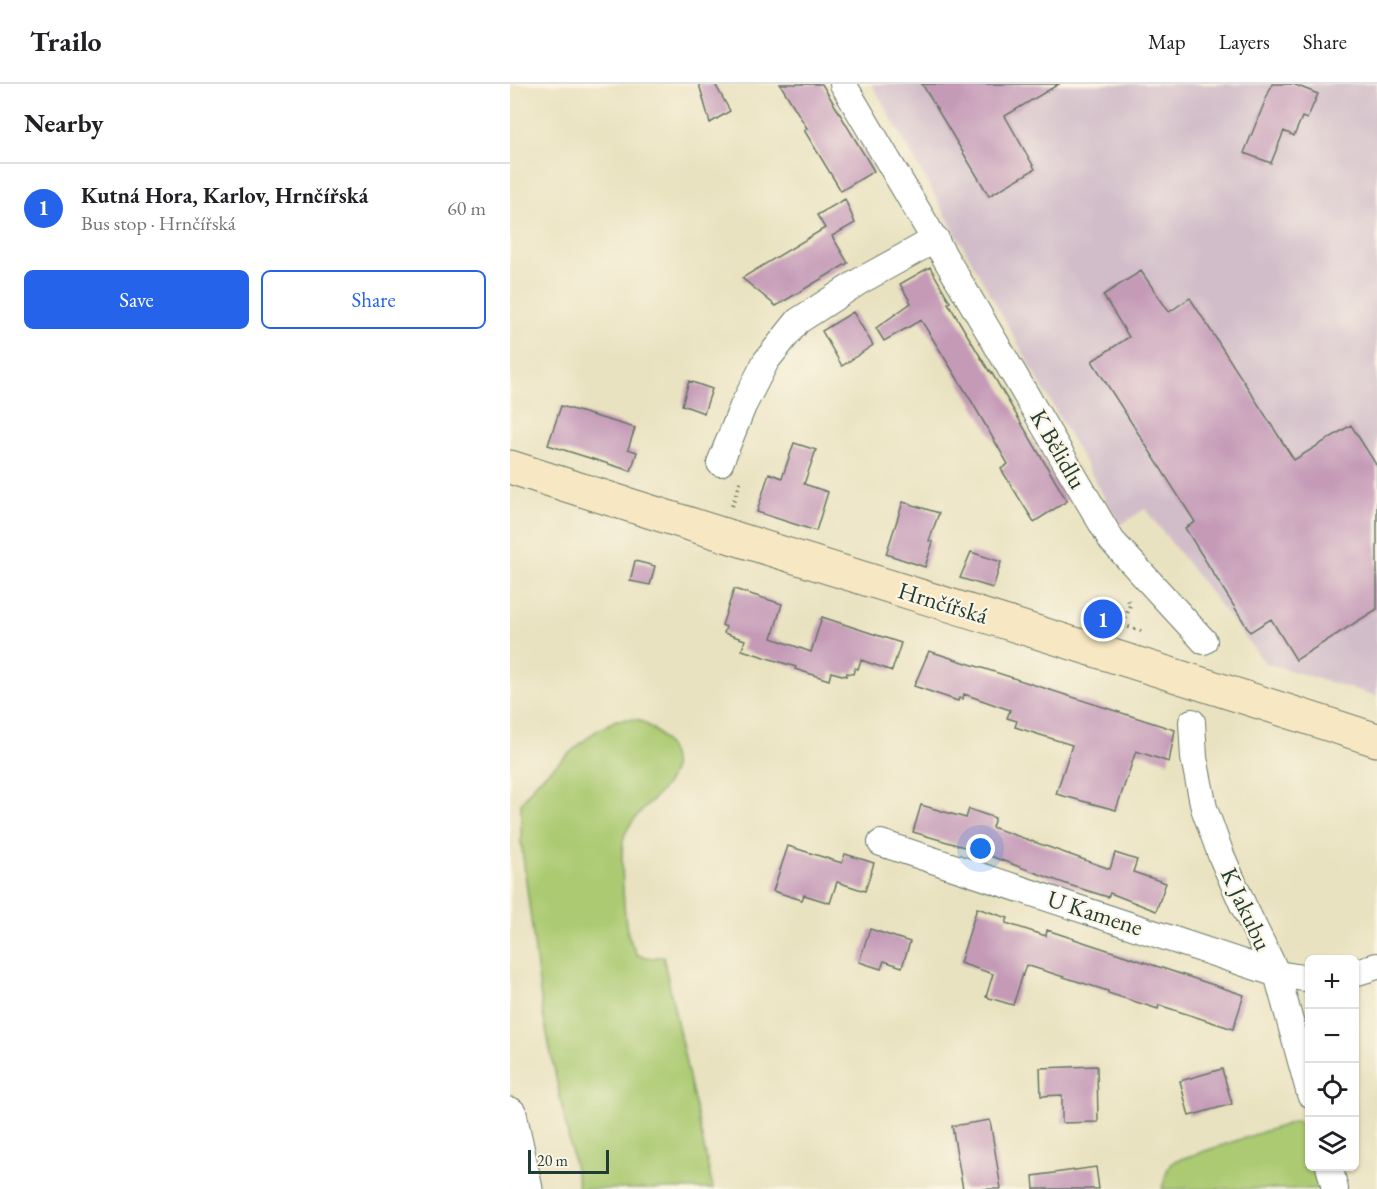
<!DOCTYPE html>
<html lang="en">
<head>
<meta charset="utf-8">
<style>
	:root { --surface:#fff; --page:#f6f6f6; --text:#202124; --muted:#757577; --line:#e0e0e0; --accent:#2563eb }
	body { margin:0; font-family:"EB Garamond",serif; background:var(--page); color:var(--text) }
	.controls { position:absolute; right:18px; bottom:18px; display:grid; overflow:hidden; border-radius:9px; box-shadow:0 2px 4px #0004 }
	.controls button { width:54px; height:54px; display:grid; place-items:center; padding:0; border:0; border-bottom:2px solid var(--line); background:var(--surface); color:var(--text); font:30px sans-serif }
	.scale { position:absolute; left:18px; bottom:15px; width:81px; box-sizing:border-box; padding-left:6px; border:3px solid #1f3d34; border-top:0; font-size:16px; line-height:21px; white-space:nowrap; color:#1f3d34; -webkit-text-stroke:4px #fcf5e5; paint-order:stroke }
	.you { position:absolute; left:471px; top:765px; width:21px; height:21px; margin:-15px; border:4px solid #fff; border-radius:50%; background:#1a73e8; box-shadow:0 0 0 9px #1a73e833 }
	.badge { display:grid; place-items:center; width:39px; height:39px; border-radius:50%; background:var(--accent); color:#fff; font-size:20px; font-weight:700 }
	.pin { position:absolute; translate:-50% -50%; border:3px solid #fff; box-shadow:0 2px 6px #0006 }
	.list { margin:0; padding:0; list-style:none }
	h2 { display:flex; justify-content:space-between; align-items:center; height:78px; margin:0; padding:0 24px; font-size:26px }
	h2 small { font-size:20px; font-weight:400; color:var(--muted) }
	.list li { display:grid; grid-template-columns:39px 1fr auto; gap:18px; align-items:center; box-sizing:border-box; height:90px; padding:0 24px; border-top:2px solid var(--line) }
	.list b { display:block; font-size:22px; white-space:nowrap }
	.list p { margin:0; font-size:20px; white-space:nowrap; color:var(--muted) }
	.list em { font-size:20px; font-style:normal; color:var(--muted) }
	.actions { display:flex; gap:12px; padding:18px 24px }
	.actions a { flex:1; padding:14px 0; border:2px solid var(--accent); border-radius:9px; text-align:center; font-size:21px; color:var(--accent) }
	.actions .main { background:var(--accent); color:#fff }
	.icon { flex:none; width:33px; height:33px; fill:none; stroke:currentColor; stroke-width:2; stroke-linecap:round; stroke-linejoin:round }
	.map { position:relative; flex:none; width:867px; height:1105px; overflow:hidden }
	header { display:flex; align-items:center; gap:36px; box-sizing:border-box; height:84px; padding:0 30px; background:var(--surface); border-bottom:2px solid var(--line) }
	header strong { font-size:28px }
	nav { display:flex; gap:33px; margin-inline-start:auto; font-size:21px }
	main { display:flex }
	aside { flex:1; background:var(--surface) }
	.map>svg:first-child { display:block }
	.industrial { fill:#d1bdc9 }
	.green { fill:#acca72; stroke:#668453; stroke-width:1.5 }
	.building { fill:#c49ab7 }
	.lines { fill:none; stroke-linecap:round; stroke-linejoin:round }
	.minor-casing { stroke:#667765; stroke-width:28 }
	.tertiary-casing { stroke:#667765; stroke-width:35 }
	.secondary-casing { stroke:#667765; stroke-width:35 }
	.path { stroke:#667765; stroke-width:4; stroke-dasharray:1.5 4.5; stroke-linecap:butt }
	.minor { stroke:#fff; stroke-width:26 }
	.tertiary { stroke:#fff; stroke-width:33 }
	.secondary { stroke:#f7e8c3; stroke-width:33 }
	.labels { text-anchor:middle; stroke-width:4.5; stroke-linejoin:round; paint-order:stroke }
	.street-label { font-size:24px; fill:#1f3d34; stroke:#fcf5e5 }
</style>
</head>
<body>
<header>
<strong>Trailo</strong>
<nav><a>Map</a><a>Layers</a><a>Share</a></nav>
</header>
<main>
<aside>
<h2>Nearby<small></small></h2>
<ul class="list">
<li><span class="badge">1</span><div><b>Kutná Hora, Karlov, Hrnčířská</b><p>Bus stop · Hrnčířská</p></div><em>60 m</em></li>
</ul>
<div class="actions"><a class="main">Save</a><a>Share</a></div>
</aside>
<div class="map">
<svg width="867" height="1105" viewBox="0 0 867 1105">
	<rect width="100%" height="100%" fill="#fcf5e5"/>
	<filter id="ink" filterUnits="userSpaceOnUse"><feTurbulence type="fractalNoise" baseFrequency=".0167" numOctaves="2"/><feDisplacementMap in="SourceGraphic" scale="12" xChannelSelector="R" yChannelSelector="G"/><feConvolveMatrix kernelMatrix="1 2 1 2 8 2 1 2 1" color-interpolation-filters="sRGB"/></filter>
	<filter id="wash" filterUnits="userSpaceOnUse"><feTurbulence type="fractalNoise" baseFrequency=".008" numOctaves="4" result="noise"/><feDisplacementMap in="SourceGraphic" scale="24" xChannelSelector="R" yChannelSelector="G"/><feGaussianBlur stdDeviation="1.35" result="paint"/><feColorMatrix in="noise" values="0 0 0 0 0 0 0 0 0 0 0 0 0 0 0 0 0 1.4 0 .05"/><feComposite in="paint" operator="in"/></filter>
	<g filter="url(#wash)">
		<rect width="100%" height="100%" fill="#e9e2c0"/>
		<!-- industrial -->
		<path class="industrial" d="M 362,0 L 867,0 L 867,612 L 755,579 L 635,425 L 610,441 Z"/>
		<!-- green -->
		<path class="green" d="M 106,636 C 113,636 123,634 129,636 C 137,640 149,649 154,656 C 185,698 131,715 115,750 C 109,763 114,835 118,850 C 120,857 124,864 127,871 L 141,874 L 153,872 L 203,1105 L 69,1105 L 33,931 L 11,757 L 11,719 L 27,697 L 83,649 Z
			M 786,1037 L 793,1041 L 799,1066 L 800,1082 L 804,1083 L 809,1105 L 652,1105 L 658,1084 L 665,1077 Z"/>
		<g id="blocks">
			<!-- building -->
			<path class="building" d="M 189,0 L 205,0 L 220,27 L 200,39 Z
				M 270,0 L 312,0 L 364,87 L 331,107 L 294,46 L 297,44 Z
				M 412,0 L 549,0 L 495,32 L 525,85 L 479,112 Z
				M 762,0 L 783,0 L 808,10 L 797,35 L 792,33 L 784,52 L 774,47 L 761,79 L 734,69 Z
				M 335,115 L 345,139 L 322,152 L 338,179 L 266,222 L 232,194 L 315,144 L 307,131 Z
				M 420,183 L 440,218 L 438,219 L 479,287 L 480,286 L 557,417 L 524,438 L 491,385 L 498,380 L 462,318 L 411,236 L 374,257 L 366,244 L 401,219 L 390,200 Z
				M 631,187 L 659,228 L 680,214 L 784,376 L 841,341 L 867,382 L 867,525 L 786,576 L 761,535 L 740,548 L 675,444 L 685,438 L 582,277 L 619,253 L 593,211 Z
				M 343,228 L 363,261 L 332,282 L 312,247 Z
				M 179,297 L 202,305 L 194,329 L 172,321 Z
				M 51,322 L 125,344 L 118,365 L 127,368 L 121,387 L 38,361 Z
				M 284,359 L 306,366 L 294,400 L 318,408 L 306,447 L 247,428 L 259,389 L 272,394 Z
				M 393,418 L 429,429 L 419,457 L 423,458 L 415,483 L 376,470 Z
				M 461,468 L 491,478 L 483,504 L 450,494 Z
				M 125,477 L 145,482 L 140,501 L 120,497 Z
				M 224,505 L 272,520 L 262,554 L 301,568 L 312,533 L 391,559 L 382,587 L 351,576 L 348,585 L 345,584 L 343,590 L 337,589 L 336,592 L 321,588 L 319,596 L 285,585 L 286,583 L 232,566 L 235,556 L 214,549 L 216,543 L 212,541 Z
				M 419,567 L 665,646 L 659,678 L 626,667 L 606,726 L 546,710 L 562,661 L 505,643 L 507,637 L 497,634 L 500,626 L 454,610 L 453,615 L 449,614 L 448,617 L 404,602 Z
				M 411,721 L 456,734 L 459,725 L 485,734 L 482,743 L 600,785 L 605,769 L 627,776 L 623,788 L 656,799 L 646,827 L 600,809 L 598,813 L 559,801 L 461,765 L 403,748 Z
				M 278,762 L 332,779 L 335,770 L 364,779 L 355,807 L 327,798 L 320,819 L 294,811 L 292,816 L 263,807 Z
				M 467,824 L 498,834 L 496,839 L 536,852 L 537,846 L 734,911 L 723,945 L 649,921 L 648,925 L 598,909 L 598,907 L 516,881 L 503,921 L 476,913 L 483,890 L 450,879 Z
				M 360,845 L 400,858 L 392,883 L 374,877 L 371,885 L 349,878 Z
				M 587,982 L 588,1038 L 552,1039 L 552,1011 L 531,1012 L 530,984 Z
				M 712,985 L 722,1020 L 679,1032 L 670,997 Z
				M 480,1036 L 491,1105 L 453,1105 L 442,1042 Z
				M 586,1083 L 589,1105 L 524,1105 L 523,1092 Z"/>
		</g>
	</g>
	<g filter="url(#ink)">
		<use href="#blocks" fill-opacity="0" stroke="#667765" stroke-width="1.5"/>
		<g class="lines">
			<!-- minor casing -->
			<g class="minor-casing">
				<path id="minor" d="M 333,0 L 602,457 L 694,557
					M 210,379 L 233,322 L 256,277 L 288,237 L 350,197 L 426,155
					M 682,638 L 684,674 L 694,724 L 711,771 L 733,821 L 767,890 L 800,1010
					M 371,759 L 767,890 L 800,895
					M 844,889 L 867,882
					M 819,1082 L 825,1105"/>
			</g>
			<!-- tertiary casing -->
			<g class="tertiary-casing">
				<path id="tertiary" d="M 0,1030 L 16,1105"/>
			</g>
			<!-- secondary casing -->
			<g class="secondary-casing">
				<path id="secondary" d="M 0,383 C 288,476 579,562 867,656"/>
			</g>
			<!-- path -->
			<path class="path" d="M 222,422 L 231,395
				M 584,532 L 631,547
				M 613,540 L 620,521 L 617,513"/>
			<!-- minor -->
			<use href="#minor" class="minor"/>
			<!-- tertiary -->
			<use href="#tertiary" class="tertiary"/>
			<!-- secondary -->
			<use href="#secondary" class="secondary"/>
		</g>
	</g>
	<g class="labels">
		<!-- street labels -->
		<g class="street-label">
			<text transform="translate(548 365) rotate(60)" y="8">K Bělidlu</text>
			<text transform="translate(433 519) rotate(17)" y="8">Hrnčířská</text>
			<text transform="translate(736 825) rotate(65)" y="8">K Jakubu</text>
			<text transform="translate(585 829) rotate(18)" y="8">U Kamene</text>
		</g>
	</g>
</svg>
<div class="controls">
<button>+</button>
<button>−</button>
<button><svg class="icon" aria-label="locate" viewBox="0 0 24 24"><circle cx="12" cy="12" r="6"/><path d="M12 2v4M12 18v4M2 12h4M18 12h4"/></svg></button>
<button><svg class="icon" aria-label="layers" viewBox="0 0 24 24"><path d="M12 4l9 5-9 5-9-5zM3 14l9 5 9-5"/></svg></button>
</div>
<div class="scale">20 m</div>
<div class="you"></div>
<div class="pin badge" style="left:593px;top:535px">1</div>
</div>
</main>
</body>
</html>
